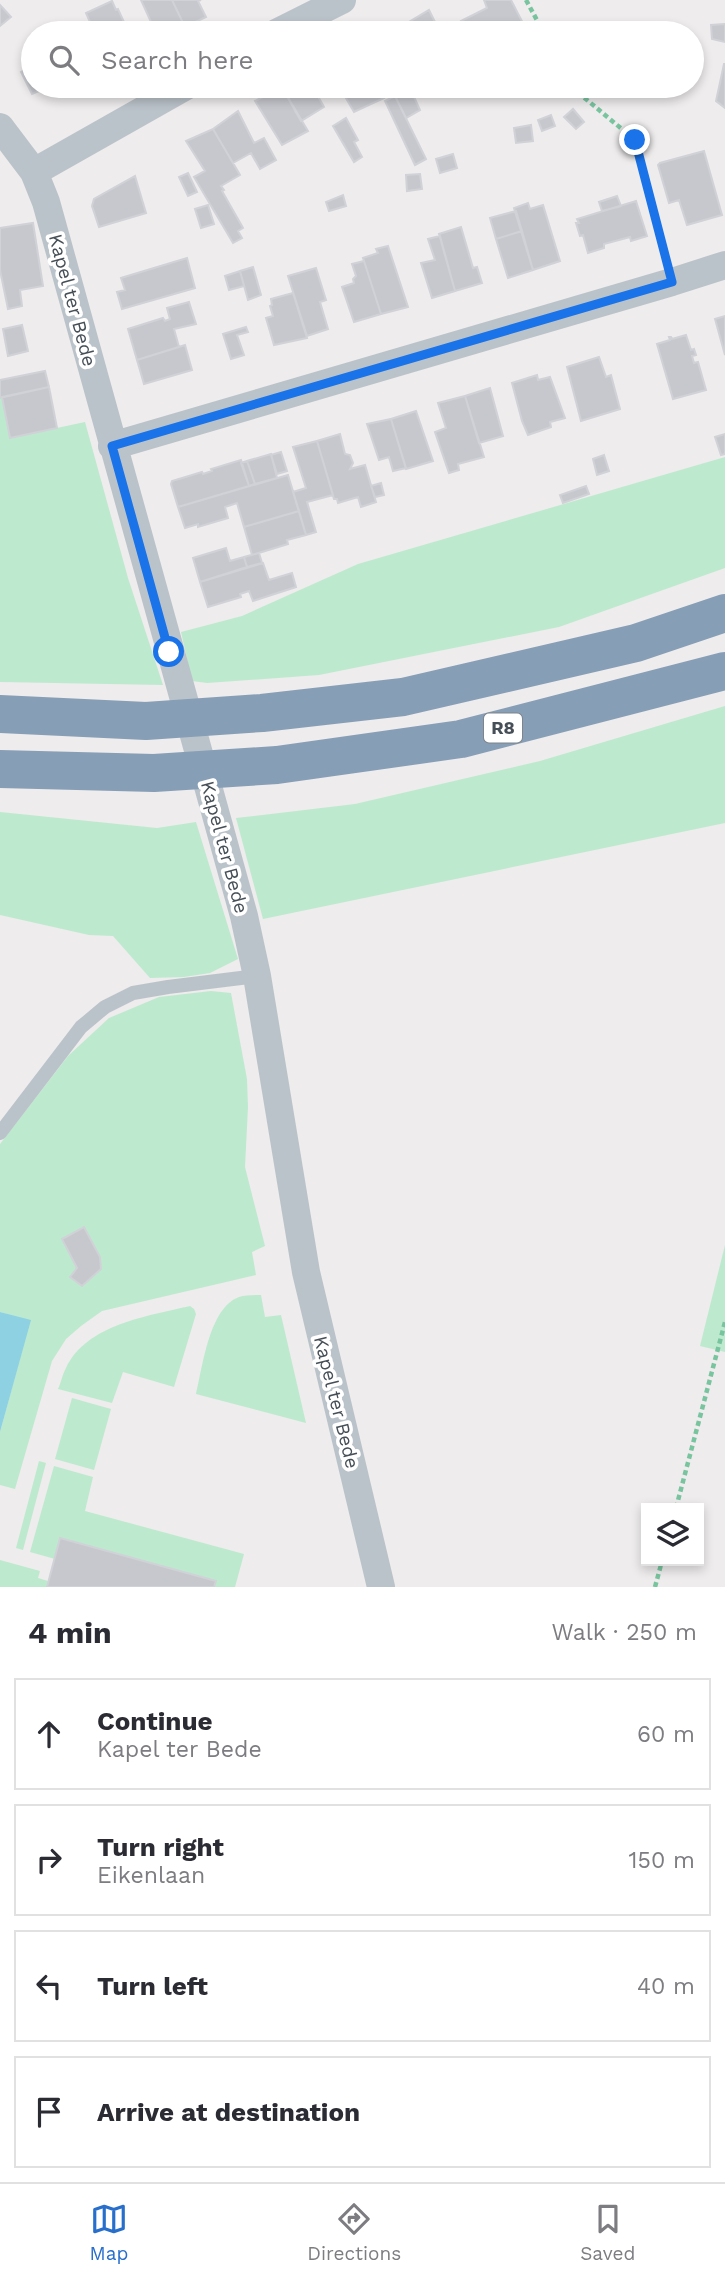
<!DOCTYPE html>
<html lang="en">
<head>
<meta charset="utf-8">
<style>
	:root { --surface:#fff; --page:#f2f2f3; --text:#2b2b33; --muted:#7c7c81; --line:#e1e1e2; --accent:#286fcc }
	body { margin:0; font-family:"Work Sans",sans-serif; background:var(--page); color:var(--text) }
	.controls { position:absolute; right:21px; bottom:21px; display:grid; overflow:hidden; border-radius:0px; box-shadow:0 4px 10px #0003 }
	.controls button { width:63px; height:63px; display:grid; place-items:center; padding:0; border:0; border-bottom:2px solid var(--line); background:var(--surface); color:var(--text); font:35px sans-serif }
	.stop { position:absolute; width:21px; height:21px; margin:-16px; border:5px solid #1a73e8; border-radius:50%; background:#fff }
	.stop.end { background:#1a73e8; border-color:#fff; box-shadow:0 2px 7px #0008 }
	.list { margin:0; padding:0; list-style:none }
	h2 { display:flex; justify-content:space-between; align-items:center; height:91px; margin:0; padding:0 28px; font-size:30px }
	h2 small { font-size:23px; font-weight:400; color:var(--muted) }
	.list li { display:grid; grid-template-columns:46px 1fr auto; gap:21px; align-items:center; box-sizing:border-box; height:112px; margin:0 14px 14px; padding:0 14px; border:2px solid var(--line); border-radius:0px }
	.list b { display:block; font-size:26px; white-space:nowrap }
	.list p { margin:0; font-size:23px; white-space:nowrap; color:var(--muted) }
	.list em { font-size:23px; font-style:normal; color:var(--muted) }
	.icon { flex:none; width:38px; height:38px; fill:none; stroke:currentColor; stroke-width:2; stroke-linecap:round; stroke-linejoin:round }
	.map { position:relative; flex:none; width:725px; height:1587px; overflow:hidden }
	.search { position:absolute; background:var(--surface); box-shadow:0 4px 10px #0003; left:21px; right:21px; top:21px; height:77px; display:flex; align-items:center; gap:18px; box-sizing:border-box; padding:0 24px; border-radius:38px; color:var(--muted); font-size:26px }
	.sheet { height:595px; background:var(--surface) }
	nav { display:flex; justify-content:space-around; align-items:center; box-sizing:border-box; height:98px; border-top:2px solid var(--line); background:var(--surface); font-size:19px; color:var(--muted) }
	nav a { display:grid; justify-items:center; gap:4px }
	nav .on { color:var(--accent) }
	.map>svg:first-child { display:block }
	.green { fill:#bdeace }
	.water { fill:#8dd1e3 }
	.building { fill:#c7c8ce; stroke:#d0d2d7; stroke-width:2 }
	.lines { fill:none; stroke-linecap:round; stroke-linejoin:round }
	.path { stroke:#78c49f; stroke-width:4.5; stroke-dasharray:5 3.5; stroke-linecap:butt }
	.lane { stroke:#bbc3ca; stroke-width:14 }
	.street { stroke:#bbc3ca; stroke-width:28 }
	.highway { stroke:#879eb7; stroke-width:38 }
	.route { stroke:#1a73e8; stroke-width:9 }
	.labels { text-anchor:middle; stroke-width:7; stroke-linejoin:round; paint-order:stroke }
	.shield { fill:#fff; stroke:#7e8489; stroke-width:2 }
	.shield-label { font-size:18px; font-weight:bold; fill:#464f57 }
	.street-label { font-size:19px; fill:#464f57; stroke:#fff }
</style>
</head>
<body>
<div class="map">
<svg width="725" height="1587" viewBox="0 0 725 1587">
	<rect width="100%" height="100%" fill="#eeecec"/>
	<!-- green -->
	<path class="green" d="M 2,397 L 10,438 L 85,422 L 128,578 L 163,685 L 0,682 L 0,398 Z
		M 725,457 L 725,568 L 559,627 L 319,675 L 207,683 L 192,681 L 181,632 L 242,616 L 358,564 Z
		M 725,706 L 725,823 L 263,919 L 236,818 L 355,804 L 540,761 Z
		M 0,812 L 157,828 L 196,822 L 238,959 L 210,973 L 184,977 L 150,978 L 113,936 L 89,935 L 0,915 Z
		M 211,991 L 231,993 L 247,1079 L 248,1107 L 245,1167 L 265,1246 L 252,1252 L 256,1275 L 102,1311 L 81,1326 L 66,1339 L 52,1361 L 15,1489 L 0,1485 L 0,1432 L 30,1321 L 0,1312 L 0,1144 L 68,1056 L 109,1018 L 159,997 Z
		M 725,1245 L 725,1352 L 700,1346 Z
		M 261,1295 L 265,1317 L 281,1315 L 306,1423 L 196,1394 C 203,1366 209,1308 239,1297 C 245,1295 254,1295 261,1295 Z
		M 190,1306 L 194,1309 L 196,1314 L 174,1387 L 123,1372 L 112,1403 L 58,1389 C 61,1383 62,1375 66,1368 C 87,1324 148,1316 190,1306 Z
		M 72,1398 L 111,1409 L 94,1470 L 55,1459 Z
		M 39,1461 L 46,1463 L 23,1550 L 16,1548 Z
		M 54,1466 L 93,1477 L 85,1511 L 244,1554 L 235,1587 L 214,1587 L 215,1581 L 61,1538 L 55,1559 L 30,1552 Z
		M 0,1560 L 40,1571 L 38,1578 L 48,1581 L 47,1587 L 0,1587 Z"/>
	<!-- water -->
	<path class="water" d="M 0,1312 L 31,1320 L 0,1432 Z"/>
	<!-- building -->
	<path class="building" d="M 141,0 L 172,0 L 185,27 L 173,33 L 156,33 Z
		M 172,0 L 201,0 L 198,1 L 206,17 L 185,27 Z
		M 484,0 L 511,0 L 528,33 L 467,33 L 461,21 L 487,8 Z
		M 112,1 L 116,10 L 118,9 L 129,33 L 73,33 L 72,31 L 90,22 L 86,13 Z
		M 0,5 L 11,17 L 0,26 Z
		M 429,10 L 437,26 L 440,24 L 444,33 L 408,33 L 404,25 Z
		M 725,24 L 725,42 L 712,39 L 711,25 Z
		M 404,25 L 408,33 L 387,33 Z
		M 724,64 L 725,64 L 725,108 L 716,101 Z
		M 33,66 L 33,86 L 51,86 L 32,94 L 21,72 Z
		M 288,86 L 312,86 L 324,107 L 301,121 L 283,89 Z
		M 339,86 L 378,86 L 384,98 L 354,112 Z
		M 410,88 L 420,110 L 406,118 L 395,96 Z
		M 283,89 L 308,131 L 282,145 L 255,101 L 268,94 L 270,97 Z
		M 395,96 L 426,159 L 415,165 L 385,101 Z
		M 573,109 L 584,122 L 576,129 L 564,117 Z
		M 238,111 L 254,143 L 264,138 L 276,160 L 260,169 L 251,153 L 233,163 L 213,129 Z
		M 551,115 L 555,126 L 542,131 L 538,120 Z
		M 346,118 L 358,140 L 354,142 L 362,157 L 354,162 L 333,126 Z
		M 531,125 L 533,141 L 516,143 L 514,128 Z
		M 213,129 L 240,175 L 221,186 L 224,190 L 222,191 L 243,228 L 238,231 L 242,238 L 233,243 L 194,177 L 205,171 L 186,141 Z
		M 704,151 L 722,215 L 687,225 L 679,200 L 669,203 L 658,165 L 660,163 Z
		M 453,154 L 457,168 L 440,173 L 436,159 Z
		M 188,173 L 197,192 L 188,196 L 179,177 Z
		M 420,174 L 422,189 L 407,191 L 406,175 Z
		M 135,176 L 146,213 L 99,227 L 92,206 L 94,199 Z
		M 343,195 L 346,206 L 329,211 L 326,202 Z
		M 617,196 L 621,206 L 602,211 L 599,202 Z
		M 636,201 L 647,236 L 631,241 L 630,237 L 604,244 L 604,248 L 588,253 L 583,235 L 580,236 L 576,223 L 579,223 L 577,219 Z
		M 528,203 L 530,209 L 543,205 L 560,261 L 533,270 L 514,208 Z
		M 208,205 L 214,224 L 201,228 L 195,209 Z
		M 516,211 L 522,231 L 496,239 L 490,218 Z
		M 33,223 L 43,286 L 20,290 L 22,306 L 8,309 L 0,270 L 0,228 Z
		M 461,227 L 473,268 L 477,267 L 482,283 L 455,291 L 439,234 Z
		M 522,231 L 533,270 L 508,278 L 496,239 Z
		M 440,236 L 455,291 L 432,298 L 421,263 L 435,260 L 428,239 Z
		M 388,246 L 408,307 L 381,314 L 363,258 L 378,253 L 376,249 Z
		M 187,258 L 195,288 L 122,309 L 117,292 L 125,290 L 121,278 Z
		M 364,261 L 381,314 L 354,322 L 342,287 L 354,283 L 353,279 L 356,276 L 352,264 Z
		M 253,267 L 261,295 L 248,300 L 240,271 Z
		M 316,268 L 326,300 L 320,302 L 328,329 L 307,336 L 288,276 Z
		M 240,271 L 244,286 L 229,290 L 225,276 Z
		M 293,293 L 307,338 L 274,345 L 266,318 L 273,316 L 270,306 L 272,305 L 271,299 Z
		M 189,302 L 196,324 L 174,329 L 179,347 L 137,360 L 128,329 L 163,318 L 165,321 L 170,319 L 167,308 Z
		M 725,316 L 725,355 L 715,319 Z
		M 22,325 L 28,351 L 8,356 L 3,329 Z
		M 246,327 L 248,332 L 237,335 L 244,355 L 231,359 L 223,334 Z
		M 686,335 L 691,350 L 694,349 L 696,355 L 692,356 L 694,363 L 698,362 L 706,390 L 673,399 L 657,344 L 670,340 L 669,337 L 671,337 L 672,339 Z
		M 185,345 L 192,370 L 144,384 L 137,360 Z
		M 599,357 L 606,377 L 611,375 L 620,409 L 581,421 L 567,367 Z
		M 45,371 L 49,387 L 0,398 L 0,380 Z
		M 537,375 L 538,380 L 550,377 L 565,418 L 550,422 L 551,427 L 528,435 L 522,421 L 512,383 Z
		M 49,387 L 57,428 L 10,438 L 2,397 Z
		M 490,388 L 503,436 L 479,443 L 465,396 Z
		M 465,396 L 484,457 L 458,464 L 459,470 L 449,473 L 435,432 L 446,428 L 438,403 Z
		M 416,411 L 433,461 L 406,469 L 391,419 Z
		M 391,419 L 406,468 L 393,471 L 389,457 L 379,460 L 367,424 Z
		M 340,434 L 345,454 L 350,455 L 353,463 L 350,469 L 365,465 L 376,502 L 361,507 L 358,497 L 338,503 L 337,499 L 334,499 L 317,441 Z
		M 725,434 L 725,454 L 721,455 L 715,437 Z
		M 317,441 L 333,495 L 307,502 L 316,532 L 306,535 L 293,492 L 306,488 L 293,447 Z
		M 281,452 L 287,471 L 277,474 L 271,455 Z
		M 271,454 L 277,478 L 255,484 L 247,461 Z
		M 604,455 L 609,471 L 597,475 L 593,459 Z
		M 241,460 L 249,486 L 178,507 L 171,484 L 172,481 L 202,472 L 203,474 L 212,471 L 211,469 Z
		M 247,461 L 255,484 L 249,486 L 241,463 Z
		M 288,475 L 299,511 L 244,527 L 237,503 L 225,507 L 228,518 L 198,527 L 198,524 L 185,528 L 178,507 Z
		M 381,483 L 384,495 L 375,497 L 371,486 Z
		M 586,486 L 589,494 L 563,503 L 560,495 Z
		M 299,511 L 306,535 L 287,540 L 288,544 L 252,555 L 244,527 Z
		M 226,548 L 230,561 L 244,557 L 247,567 L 200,582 L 193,558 Z
		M 259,553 L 262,563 L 247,567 L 244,557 Z
		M 263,563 L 269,580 L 292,573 L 296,587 L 253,601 L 249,591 L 240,594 L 241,597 L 208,607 L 200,582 Z
		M 84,1227 L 100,1257 L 101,1269 L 82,1286 L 70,1277 L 77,1268 L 62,1239 Z
		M 60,1538 L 216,1581 L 214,1587 L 47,1587 Z"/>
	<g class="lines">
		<!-- path -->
		<path class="path" d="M 526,0 L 544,33
			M 572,86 L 575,90 L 635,140 L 666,258
			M 676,1508 L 725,1322
			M 655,1587 L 662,1561"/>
		<!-- lane -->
		<path class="lane" d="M 0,1133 L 81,1027 L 105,1007 L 133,993 L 168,987 L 257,976"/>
		<!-- street -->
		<path class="street" d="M 276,33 L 342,0
			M 0,127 L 34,172 L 46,202 L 244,916 L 257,976 L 306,1272 L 381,1587
			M 34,172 L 186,86
			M 112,446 L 672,282 L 725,265"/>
		<!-- highway -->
		<path class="highway" d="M 0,714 L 146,721 L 262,713 L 403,697 L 636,643 L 725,613
			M 0,769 L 154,773 L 277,765 L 461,739 L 725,671"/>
	</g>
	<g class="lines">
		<!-- route -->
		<path class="route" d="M 169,652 L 112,446 L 672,282 L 635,140"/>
	</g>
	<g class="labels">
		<!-- shield labels -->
		<rect class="shield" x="484" y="713.5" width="38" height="29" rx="5"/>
		<g class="shield-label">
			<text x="503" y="734">R8</text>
		</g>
		<!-- street labels -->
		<g class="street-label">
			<text transform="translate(73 300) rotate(75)" y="7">Kapel ter Bede</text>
			<text transform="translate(225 847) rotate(75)" y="7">Kapel ter Bede</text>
			<text transform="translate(337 1402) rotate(76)" y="7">Kapel ter Bede</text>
		</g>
	</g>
</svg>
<div class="controls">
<button><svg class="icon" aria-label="layers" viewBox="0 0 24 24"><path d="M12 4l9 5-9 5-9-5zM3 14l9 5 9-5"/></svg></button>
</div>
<div class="stop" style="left:169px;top:652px"></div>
<div class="stop end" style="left:635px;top:140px"></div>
<div class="search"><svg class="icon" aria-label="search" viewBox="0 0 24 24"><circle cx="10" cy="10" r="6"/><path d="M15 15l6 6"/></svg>Search here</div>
</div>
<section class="sheet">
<h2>4 min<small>Walk · 250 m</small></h2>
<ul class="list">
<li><svg class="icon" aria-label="ahead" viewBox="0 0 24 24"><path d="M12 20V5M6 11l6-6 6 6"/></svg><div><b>Continue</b><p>Kapel ter Bede</p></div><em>60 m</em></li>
<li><svg class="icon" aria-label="right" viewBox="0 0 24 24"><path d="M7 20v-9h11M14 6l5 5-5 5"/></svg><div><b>Turn right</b><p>Eikenlaan</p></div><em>150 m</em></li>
<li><svg class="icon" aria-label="left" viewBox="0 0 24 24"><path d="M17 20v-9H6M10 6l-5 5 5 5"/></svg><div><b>Turn left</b></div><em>40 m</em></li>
<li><svg class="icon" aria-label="arrive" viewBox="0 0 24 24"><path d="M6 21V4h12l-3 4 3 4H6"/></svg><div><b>Arrive at destination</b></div></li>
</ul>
</section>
<nav>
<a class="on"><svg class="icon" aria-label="map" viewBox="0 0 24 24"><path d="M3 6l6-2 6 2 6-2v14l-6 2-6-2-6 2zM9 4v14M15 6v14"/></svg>Map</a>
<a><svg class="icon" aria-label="directions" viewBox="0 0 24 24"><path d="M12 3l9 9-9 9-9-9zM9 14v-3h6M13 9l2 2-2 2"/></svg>Directions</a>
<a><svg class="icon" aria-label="saved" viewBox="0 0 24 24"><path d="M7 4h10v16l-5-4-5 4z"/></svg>Saved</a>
</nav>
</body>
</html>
